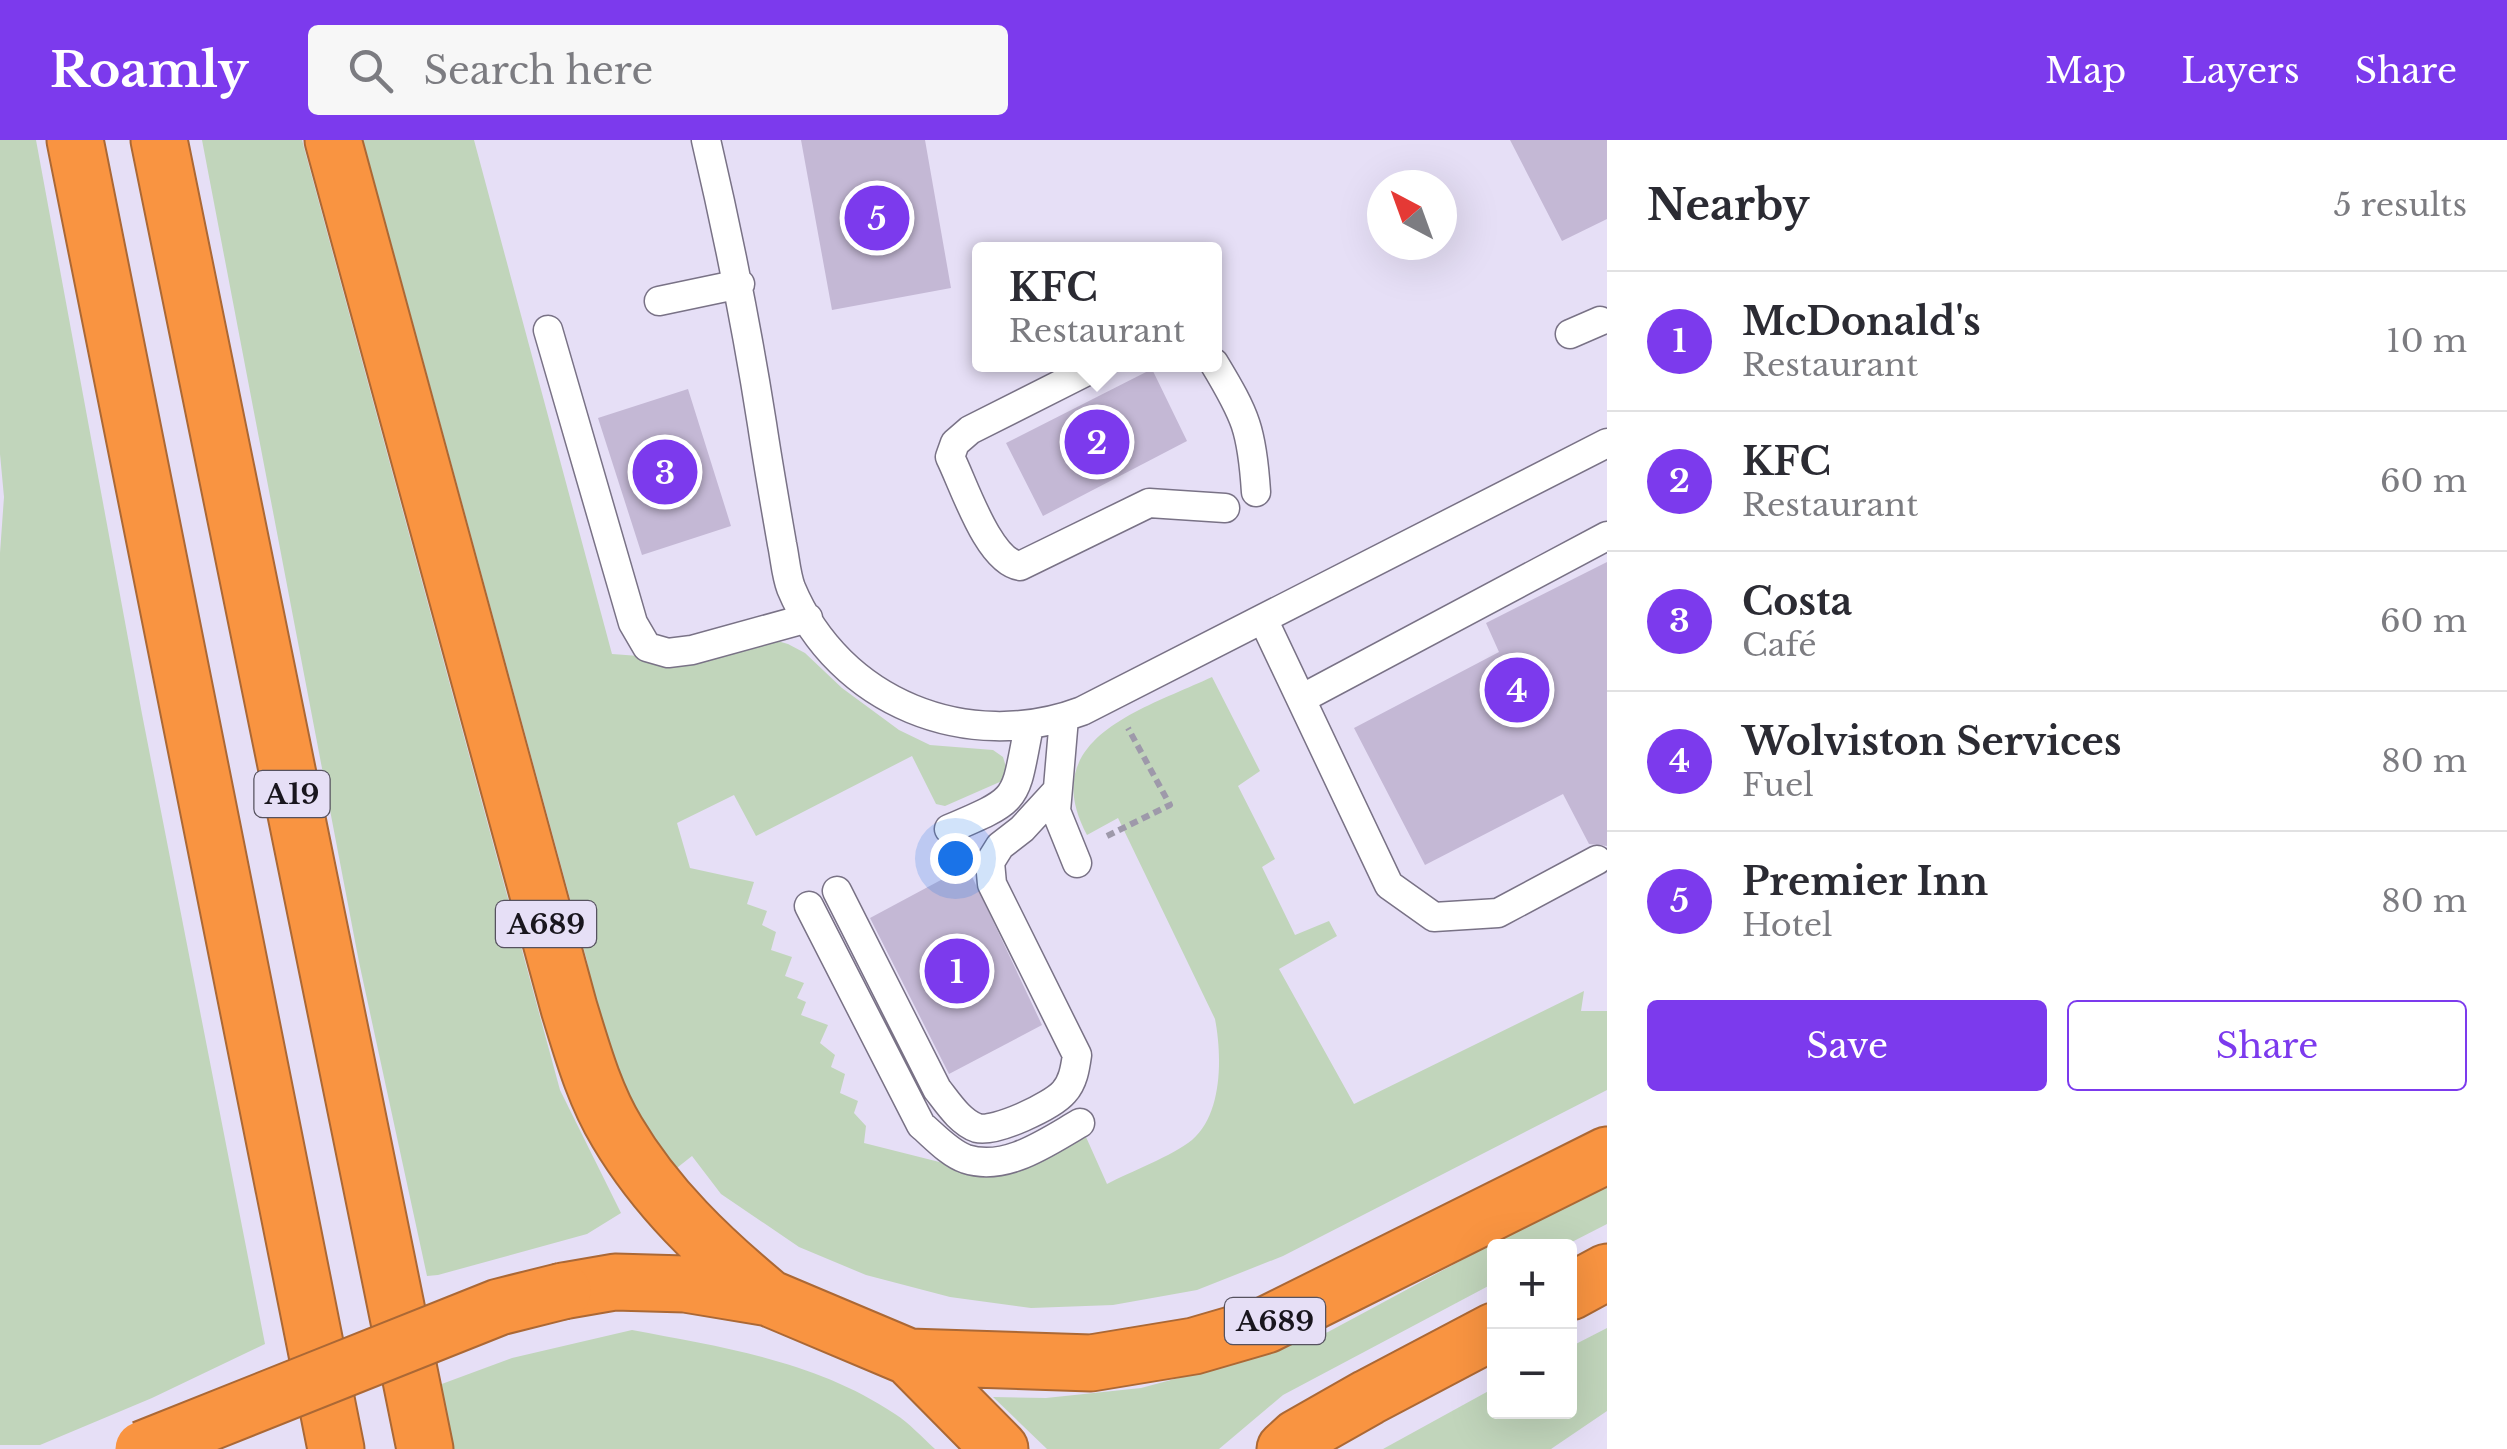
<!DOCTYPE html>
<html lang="en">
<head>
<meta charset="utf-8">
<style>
	:root { --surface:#fff; --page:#f7f7f7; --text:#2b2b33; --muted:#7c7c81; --line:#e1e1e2; --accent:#7c3aed }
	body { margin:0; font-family:"Libre Baskerville",serif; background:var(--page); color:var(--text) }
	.controls { position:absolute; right:30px; bottom:30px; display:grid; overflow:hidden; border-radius:10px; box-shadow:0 10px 40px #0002 }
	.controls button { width:90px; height:90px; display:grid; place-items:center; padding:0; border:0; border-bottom:2px solid var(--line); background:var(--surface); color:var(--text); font:50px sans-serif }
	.compass { position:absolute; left:1367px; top:30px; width:90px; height:90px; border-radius:50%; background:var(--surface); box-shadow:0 10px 40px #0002; rotate:319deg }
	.you { position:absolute; left:955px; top:718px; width:35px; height:35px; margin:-25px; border:8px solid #fff; border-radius:50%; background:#1a73e8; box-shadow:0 0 0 15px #1a73e833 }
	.badge { display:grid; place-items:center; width:65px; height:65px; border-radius:50%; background:var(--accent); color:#fff; font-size:32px; font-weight:700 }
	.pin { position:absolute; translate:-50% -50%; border:5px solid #fff; box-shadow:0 2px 10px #0006 }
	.popup { position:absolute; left:972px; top:102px; width:250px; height:130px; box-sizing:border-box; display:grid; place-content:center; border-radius:10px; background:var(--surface); filter:drop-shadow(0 2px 8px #0005); font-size:32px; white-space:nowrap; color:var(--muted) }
	.popup b { font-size:38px; color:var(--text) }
	.popup::after { content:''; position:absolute; left:50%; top:100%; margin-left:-20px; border:20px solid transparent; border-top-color:var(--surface) }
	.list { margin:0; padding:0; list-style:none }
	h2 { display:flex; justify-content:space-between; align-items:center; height:130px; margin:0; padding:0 40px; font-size:42px }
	h2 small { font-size:32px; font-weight:400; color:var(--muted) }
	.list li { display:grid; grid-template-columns:65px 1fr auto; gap:30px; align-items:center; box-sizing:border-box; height:140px; padding:0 40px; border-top:2px solid var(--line) }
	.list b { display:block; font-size:38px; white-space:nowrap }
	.list p { margin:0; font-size:32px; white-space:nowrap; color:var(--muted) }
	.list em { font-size:32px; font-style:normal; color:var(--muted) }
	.actions { display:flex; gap:20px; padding:30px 40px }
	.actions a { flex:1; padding:22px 0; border:2px solid var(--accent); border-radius:10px; text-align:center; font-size:35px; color:var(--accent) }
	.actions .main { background:var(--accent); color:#fff }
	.icon { flex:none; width:55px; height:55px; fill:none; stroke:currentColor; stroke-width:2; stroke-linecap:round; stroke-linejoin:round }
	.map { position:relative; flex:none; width:1607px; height:1309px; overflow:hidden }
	header { display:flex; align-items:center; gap:60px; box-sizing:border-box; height:140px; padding:0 50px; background:var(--accent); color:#fff }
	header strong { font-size:48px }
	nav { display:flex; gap:55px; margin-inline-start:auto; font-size:35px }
	.search { width:700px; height:90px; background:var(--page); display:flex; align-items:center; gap:25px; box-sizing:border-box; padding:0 35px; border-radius:10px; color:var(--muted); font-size:38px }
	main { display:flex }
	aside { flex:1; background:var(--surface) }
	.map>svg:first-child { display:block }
	.green { fill:#c1d5bb }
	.building { fill:#c4b8d5 }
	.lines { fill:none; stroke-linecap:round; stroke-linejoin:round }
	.lane-casing { stroke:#797286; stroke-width:31 }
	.highway-casing { stroke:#ab6835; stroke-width:59 }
	.path { stroke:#9e99aa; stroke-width:6; stroke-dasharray:8 5; stroke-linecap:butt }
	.lane { stroke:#fff; stroke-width:28 }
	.highway { stroke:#f99441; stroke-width:55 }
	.highway-bridge-casing { stroke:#ab6835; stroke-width:59; stroke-linecap:butt }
	.highway-bridge { stroke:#f99441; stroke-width:55 }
	.labels { text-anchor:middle; stroke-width:9; stroke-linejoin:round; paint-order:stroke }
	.shield { fill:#e6dff6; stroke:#56525f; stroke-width:2.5 }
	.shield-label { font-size:28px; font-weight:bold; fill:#19161e }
</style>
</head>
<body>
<header>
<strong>Roamly</strong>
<div class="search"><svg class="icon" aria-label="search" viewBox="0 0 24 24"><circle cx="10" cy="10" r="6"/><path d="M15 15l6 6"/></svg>Search here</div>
<nav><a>Map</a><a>Layers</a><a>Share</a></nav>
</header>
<main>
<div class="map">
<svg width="1607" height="1309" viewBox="0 0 1607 1309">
	<rect width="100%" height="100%" fill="#e6dff6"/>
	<!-- green -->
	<path class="green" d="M 0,0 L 36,0 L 142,574 L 265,1204 L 152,1258 L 40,1305 L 0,1305 L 0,413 L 4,357 L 0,314 Z
		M 202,0 L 302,0 L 560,950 L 621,1073 L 587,1094 L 438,1135 L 427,1136 L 359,822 Z
		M 363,0 L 474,0 L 612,514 L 694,520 L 767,498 L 788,504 L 805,513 L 842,548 L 899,590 L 930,605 L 993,610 L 1003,617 L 1007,630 L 1002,641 L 945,666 L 936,664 L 912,616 L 756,696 L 734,655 L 677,683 L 690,728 L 754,742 L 747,764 L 767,771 L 762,785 L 776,792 L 771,810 L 792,817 L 785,836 L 804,843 L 797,858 L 806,862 L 801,875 L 828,885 L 820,903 L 835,915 L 831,927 L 845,934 L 840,953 L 858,961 L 854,973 L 866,986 L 864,1003 L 987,1034 L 1023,1029 L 1086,997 L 1107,1044 C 1130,1032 1172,1016 1192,1000 C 1223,974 1222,915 1215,879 L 1118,678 L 1087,695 C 1035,598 1144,569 1212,537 L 1260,631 L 1238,646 L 1275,719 L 1262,727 L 1295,795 L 1329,781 L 1337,796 L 1279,829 L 1354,964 L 1584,851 L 1581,871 L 1607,871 L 1607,950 L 1283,1116 L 1197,1150 L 1113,1165 L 1031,1168 L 950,1157 L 866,1135 L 799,1107 L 721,1054 L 692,1016 L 673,1031 L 621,949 L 596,881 L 587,821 Z
		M 1607,1042 L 1607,1084 L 1564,1106 L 1494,1106 L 1494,1143 L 1283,1255 L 1219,1309 L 1047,1309 L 993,1257 L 1046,1258 L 1141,1248 L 1257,1217 L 1328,1192 Z
		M 1607,1188 L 1607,1271 L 1551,1309 L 1383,1309 L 1494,1248 L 1494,1272 L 1570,1272 L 1570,1207 Z
		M 632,1190 C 722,1207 817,1221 895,1274 C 909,1283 922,1297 935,1309 L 454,1309 L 439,1245 L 512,1218 Z"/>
	<!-- building -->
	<path class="building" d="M 801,0 L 925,0 L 951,148 L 832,170 Z
		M 1510,0 L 1607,0 L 1607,79 L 1562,101 Z
		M 1152,229 L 1187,301 L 1043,376 L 1006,303 Z
		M 688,249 L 731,386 L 642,415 L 598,278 Z
		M 1607,422 L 1607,706 L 1589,704 L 1563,654 L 1425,725 L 1354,588 L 1499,512 L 1486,483 Z
		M 967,726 L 1042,885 L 949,934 L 870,778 Z"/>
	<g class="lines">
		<!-- lane casing -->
		<g class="lane-casing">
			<path id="lane" d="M 706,0 C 728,94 747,188 762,284 C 768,324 775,364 782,404 C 785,418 786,435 791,448 C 839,563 968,614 1082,571 L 1607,303
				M 659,161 L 740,144
				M 548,190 L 633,483 L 647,507 L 668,513 L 692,510 L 808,478
				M 1570,194 L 1600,181
				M 1214,223 C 1246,276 1252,290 1256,352
				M 1101,224 L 970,290 L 955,303 L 950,317 C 964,345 988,421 1020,426 L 1149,363 L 1225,368
				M 1263,479 L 1389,745 L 1434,777 L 1498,773 L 1597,720
				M 1301,559 L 1607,396
				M 1064,578 L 1056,671 L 1077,723
				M 949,689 C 1022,658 1014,661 1029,586
				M 837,751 L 937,949 C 948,963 960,982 977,988 C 995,993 1052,966 1064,952 C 1073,942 1075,929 1077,915 L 992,744 L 990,722 L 1000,706 L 1022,689 L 1055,653
				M 809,766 L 921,985 C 934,996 949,1013 966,1019 C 1006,1032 1047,1002 1080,983"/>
		</g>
		<!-- highway casing -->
		<g class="highway-casing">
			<path id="highway" d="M 75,0 L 336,1309
				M 159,0 L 425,1309
				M 333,0 L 569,868 C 582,910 594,954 617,992 C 656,1058 711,1110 769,1158
				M 563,1151 L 615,1142 L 685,1144 L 769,1158 L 909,1217 L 1000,1309
				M 1570,1152 L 1607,1132
				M 909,1217 L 1091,1223 L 1194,1206 L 1266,1185 L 1607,1015
				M 1285,1309 L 1297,1298 L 1369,1257 L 1494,1191"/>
		</g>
		<!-- path -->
		<path class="path" d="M 1107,696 L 1170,665 L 1128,588"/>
		<!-- lane -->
		<use href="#lane" class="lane"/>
		<!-- highway -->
		<use href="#highway" class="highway"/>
		<!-- highway-bridge casing -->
		<g class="highway-bridge-casing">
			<path id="highway-bridge" d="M 143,1309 L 499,1167 L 563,1151"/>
		</g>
		<!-- highway-bridge -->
		<use href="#highway-bridge" class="highway-bridge"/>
	</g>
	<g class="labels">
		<!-- shield labels -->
		<g class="shield">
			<rect x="254.5" y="631" width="75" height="46" rx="8"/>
			<rect x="496" y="761" width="100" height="46" rx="8"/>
			<rect x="1225" y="1158" width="100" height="46" rx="8"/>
		</g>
		<g class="shield-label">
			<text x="292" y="664">A19</text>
			<text x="546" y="794">A689</text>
			<text x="1275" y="1191">A689</text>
		</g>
	</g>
</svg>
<div class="controls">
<button>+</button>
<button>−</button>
</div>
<svg class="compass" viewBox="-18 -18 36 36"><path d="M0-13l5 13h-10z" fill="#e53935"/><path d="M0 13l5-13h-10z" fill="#7c7c81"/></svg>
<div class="you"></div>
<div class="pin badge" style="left:957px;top:831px">1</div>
<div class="pin badge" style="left:1097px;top:302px">2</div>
<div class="popup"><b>KFC</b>Restaurant</div>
<div class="pin badge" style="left:665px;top:332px">3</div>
<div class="pin badge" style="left:1517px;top:550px">4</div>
<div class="pin badge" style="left:877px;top:78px">5</div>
</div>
<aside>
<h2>Nearby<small>5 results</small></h2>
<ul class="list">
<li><span class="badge">1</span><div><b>McDonald's</b><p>Restaurant</p></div><em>10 m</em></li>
<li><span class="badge">2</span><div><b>KFC</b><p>Restaurant</p></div><em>60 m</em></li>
<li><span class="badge">3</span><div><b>Costa</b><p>Café</p></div><em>60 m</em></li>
<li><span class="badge">4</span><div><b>Wolviston Services</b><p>Fuel</p></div><em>80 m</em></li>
<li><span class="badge">5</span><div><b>Premier Inn</b><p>Hotel</p></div><em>80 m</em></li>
</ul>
<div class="actions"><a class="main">Save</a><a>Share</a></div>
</aside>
</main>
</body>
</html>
